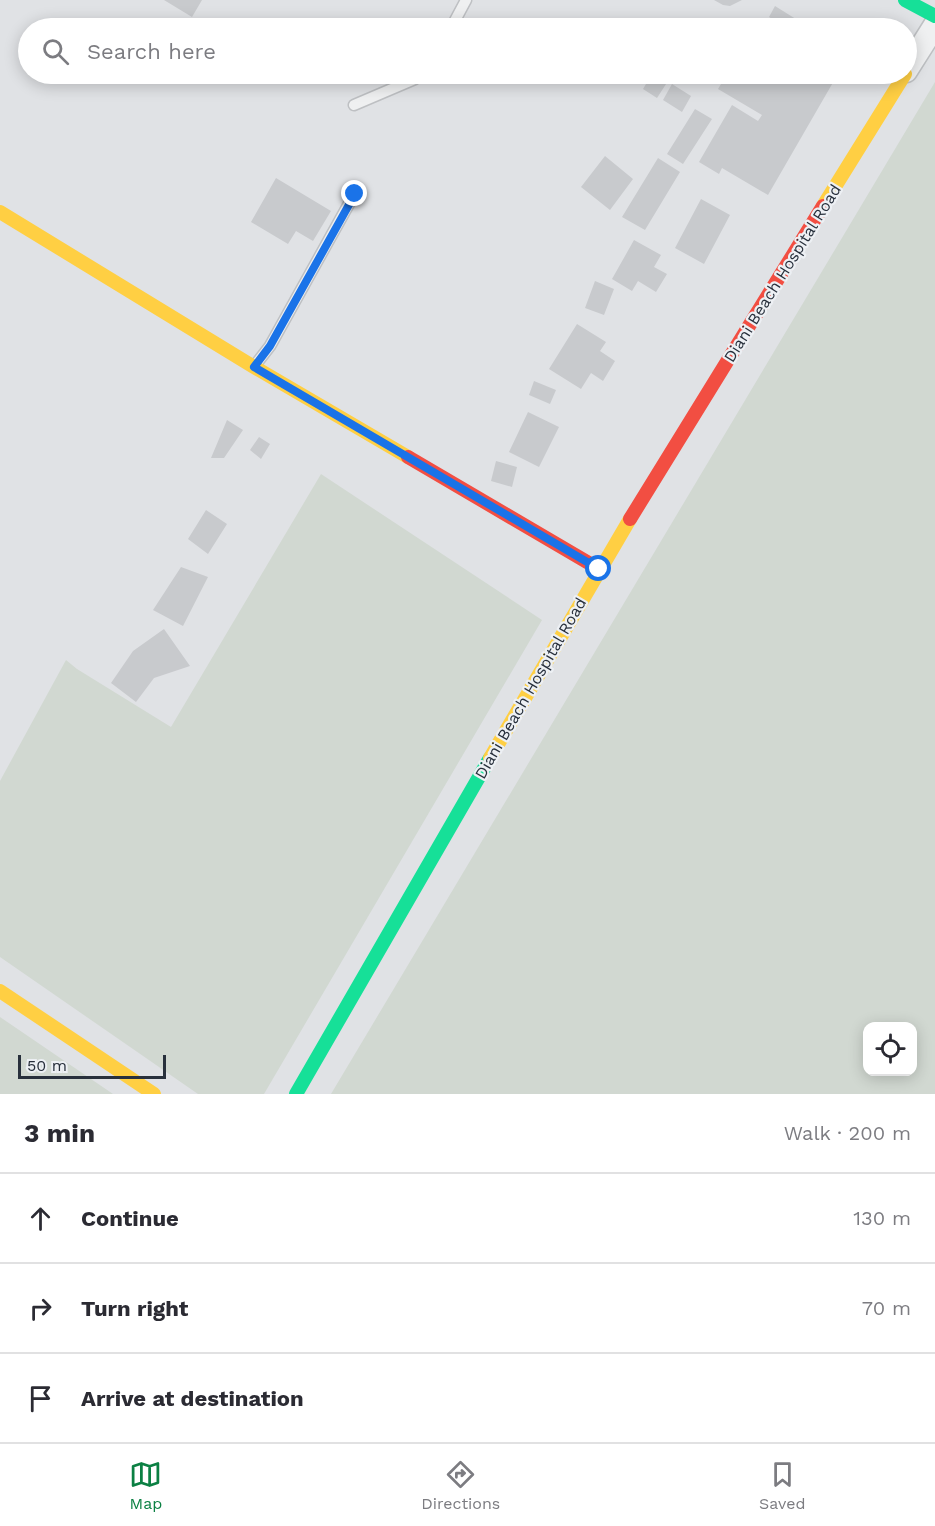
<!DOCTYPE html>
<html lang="en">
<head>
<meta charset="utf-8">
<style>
	:root { --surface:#fff; --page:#f7f7f7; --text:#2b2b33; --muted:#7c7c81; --line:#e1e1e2; --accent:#0b8043 }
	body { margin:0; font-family:"Work Sans",sans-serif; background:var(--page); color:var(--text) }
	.controls { position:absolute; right:18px; bottom:18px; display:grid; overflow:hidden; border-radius:12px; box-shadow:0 3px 15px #0003 }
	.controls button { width:54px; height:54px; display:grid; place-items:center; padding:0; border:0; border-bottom:2px solid var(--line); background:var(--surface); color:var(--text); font:30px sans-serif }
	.scale { position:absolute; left:18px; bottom:15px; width:148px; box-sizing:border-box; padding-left:6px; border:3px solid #28303c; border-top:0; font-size:16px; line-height:21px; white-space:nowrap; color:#28303c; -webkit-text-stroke:4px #edf0f4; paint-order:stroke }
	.stop { position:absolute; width:18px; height:18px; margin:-14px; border:4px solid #1a73e8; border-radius:50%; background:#fff }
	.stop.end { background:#1a73e8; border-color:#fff; box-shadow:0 2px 6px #0008 }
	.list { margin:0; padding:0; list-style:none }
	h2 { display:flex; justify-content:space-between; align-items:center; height:78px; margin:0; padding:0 24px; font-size:26px }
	h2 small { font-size:20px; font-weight:400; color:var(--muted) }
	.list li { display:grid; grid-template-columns:39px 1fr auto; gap:18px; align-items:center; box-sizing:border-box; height:90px; padding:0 24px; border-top:2px solid var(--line) }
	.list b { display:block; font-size:22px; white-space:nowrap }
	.list em { font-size:20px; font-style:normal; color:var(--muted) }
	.icon { flex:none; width:33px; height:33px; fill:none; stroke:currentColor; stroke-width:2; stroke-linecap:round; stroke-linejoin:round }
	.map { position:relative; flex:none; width:935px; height:1094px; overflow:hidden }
	.search { position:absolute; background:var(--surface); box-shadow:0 3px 15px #0003; left:18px; right:18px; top:18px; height:66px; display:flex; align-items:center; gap:15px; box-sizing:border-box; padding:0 21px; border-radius:33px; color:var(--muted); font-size:22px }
	.sheet { height:348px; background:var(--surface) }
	nav { display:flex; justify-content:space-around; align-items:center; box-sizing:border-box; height:84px; border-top:2px solid var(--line); background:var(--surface); font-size:16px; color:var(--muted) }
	nav a { display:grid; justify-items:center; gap:3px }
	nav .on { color:var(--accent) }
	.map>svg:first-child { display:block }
	.green { fill:#d1d8d1; fill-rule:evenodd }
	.building { fill:#c8cacd }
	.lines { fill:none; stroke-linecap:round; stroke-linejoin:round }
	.lane-casing { stroke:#bec0c3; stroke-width:13 }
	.street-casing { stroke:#bec0c3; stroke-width:25 }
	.lane { stroke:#eff0f1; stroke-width:10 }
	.street { stroke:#eff0f1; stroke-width:22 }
	.fast { stroke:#16e098; stroke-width:14 }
	.slow { stroke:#ffcf43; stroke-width:14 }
	.jam { stroke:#f24e42; stroke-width:14 }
	.route { stroke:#1a73e8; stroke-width:8 }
	.labels { text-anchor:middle; stroke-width:4.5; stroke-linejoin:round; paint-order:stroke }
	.street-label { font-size:16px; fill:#28303c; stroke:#edf0f4 }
</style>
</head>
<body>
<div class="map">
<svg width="935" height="1094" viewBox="0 0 935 1094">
	<rect width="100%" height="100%" fill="#e0e2e5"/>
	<!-- green -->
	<path class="green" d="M 935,82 L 935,1094 L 331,1094 ZM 868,1026 L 912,1026 L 912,1072 L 868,1072 Z
		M 321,474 L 542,620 L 264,1094 L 198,1094 L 0,957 L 0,781 L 66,660 L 77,669 L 171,727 Z
		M 0,1017 L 113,1094 L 0,1094 Z"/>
	<!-- building -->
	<path class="building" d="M 164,0 L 202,0 L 192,17 Z
		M 714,0 L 742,0 L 730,6 L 723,5 Z
		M 775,6 L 799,21 L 794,28 L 786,28 L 769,17 Z
		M 652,74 L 657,74 L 668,81 L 657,98 L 643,89 Z
		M 727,74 L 826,74 L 835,79 L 768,195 L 722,168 L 719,174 L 699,162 L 732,105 L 758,121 L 762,115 L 718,89 Z
		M 672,84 L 691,96 L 682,112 L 663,100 Z
		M 695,109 L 712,119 L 683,164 L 667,154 Z
		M 605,156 L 633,179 L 610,210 L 581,187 Z
		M 658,158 L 680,172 L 645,230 L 622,217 Z
		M 276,178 L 331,211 L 313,241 L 296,231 L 288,244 L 251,222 Z
		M 701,199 L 730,215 L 704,264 L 675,248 Z
		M 634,240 L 661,255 L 654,267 L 667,274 L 656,292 L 638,281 L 632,291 L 612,279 Z
		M 595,281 L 614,289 L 604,315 L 585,308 Z
		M 577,324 L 606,342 L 600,351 L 615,361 L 603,381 L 591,373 L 581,389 L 549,369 Z
		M 534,381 L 556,390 L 550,404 L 529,395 Z
		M 528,412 L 559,427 L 539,467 L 509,452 Z
		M 227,420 L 243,430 L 224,458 L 211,458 Z
		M 259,437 L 270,444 L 261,459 L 250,450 Z
		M 496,461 L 517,467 L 512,487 L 491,481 Z
		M 206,510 L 227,524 L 208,554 L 188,539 Z
		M 181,567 L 208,577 L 183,626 L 153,610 Z
		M 164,629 L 190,666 L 154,678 L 136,702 L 111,683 L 133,651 Z"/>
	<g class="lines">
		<!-- lane casing -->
		<g class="lane-casing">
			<path id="lane" d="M 451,28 L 466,0
				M 354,105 L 415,79 L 420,74
				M 256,364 L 270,346 L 355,193"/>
		</g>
		<!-- street casing -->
		<g class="street-casing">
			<path id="street" d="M 906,71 L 935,25"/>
		</g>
		<!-- lane -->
		<use href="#lane" class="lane"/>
		<!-- street -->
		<use href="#street" class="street"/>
		<!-- fast -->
		<path class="fast" d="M 905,0 L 935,16
			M 296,1094 L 490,758"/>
		<!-- slow -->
		<path class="slow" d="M 823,206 L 905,74
			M 0,212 L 254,367 L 408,457
			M 490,758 L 630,519
			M 0,991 L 154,1094"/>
		<!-- jam -->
		<path class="jam" d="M 408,457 L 599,569
			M 630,519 L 823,206"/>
	</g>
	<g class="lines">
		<!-- route -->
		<path class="route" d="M 355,194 L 270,346 L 254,367 L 599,569"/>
	</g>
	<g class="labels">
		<!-- street labels -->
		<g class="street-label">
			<text transform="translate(782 273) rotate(-58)" y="6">Diani Beach Hospital Road</text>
			<text transform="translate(530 688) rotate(-60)" y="6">Diani Beach Hospital Road</text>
		</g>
	</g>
</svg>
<div class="controls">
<button><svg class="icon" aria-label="locate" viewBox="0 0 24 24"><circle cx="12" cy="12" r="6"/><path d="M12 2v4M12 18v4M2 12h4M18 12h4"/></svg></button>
</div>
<div class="scale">50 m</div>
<div class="stop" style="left:599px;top:569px"></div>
<div class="stop end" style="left:355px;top:194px"></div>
<div class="search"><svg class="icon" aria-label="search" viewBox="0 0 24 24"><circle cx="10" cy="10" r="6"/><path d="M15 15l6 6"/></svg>Search here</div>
</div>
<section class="sheet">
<h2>3 min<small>Walk · 200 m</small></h2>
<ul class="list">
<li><svg class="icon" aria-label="ahead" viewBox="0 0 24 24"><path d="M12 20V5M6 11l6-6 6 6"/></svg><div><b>Continue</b></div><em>130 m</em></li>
<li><svg class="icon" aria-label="right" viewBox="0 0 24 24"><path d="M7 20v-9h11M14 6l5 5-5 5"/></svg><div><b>Turn right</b></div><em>70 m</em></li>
<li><svg class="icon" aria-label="arrive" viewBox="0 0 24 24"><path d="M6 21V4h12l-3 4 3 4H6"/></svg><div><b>Arrive at destination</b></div></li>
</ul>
</section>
<nav>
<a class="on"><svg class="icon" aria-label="map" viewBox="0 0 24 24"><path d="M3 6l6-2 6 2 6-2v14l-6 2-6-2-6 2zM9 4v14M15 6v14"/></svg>Map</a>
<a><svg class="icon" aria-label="directions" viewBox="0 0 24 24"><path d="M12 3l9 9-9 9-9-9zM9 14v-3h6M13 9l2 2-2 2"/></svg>Directions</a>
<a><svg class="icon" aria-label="saved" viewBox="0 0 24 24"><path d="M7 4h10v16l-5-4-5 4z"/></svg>Saved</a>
</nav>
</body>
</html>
